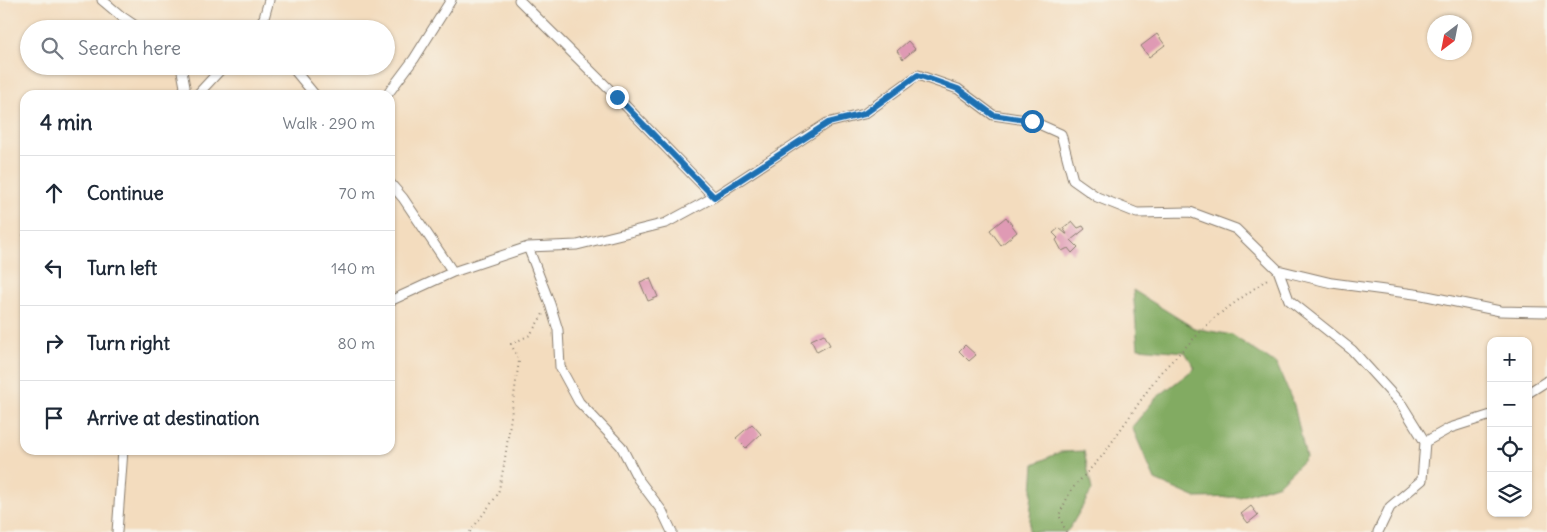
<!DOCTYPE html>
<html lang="en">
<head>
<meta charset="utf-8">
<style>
	:root { --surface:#fff; --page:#f2f2f3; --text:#1f2937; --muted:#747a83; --line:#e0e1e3 }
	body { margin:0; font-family:Delius,sans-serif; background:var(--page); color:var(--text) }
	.controls { position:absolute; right:15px; bottom:15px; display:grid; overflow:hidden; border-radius:10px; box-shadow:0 1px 4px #0004 }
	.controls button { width:45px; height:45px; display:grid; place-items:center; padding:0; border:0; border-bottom:1px solid var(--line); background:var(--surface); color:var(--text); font:25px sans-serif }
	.compass { position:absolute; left:1427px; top:15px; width:45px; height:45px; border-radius:50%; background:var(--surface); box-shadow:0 1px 4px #0004; rotate:212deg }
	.stop { position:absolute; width:15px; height:15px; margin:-11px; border:4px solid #1f6fb2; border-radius:50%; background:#fff }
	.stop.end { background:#1f6fb2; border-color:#fff; box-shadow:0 1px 5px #0008 }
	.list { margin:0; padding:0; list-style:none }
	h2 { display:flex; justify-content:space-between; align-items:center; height:65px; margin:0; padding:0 20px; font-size:21px }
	h2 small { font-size:16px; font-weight:400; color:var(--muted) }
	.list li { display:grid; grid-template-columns:32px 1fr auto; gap:15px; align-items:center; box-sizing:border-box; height:75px; padding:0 20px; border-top:1px solid var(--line) }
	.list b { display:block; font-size:19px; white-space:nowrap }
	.list em { font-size:16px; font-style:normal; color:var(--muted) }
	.icon { flex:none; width:28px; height:28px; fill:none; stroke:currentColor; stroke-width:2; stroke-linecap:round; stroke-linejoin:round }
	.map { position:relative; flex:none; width:1547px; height:532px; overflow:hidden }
	.search { position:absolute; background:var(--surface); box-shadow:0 1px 4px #0004; left:20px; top:20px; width:375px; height:55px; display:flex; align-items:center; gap:12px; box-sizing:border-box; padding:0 18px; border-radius:28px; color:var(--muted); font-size:19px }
	.panel { position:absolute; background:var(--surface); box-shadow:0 1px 4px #0004; left:20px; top:90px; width:375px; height:365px; border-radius:15px }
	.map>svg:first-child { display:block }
	.forest { fill:#82ab62; stroke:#4f643f }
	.building { fill:#df9ab4 }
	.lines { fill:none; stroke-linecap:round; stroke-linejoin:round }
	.minor-casing { stroke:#887c6d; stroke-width:11 }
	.path { stroke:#887c6d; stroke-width:2; stroke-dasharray:1 4; stroke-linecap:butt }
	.minor { stroke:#fff; stroke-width:9 }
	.route { stroke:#1f6fb2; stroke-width:6 }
</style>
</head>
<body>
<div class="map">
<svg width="1547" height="532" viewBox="0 0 1547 532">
	<rect width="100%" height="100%" fill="#f7f3e8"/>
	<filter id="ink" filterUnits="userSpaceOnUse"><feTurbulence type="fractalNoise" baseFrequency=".02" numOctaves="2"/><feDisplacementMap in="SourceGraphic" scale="10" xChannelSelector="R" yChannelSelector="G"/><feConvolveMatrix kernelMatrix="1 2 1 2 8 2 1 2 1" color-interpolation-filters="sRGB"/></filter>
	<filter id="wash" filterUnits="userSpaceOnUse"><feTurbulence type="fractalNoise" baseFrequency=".0096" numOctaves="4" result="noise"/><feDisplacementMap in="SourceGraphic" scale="20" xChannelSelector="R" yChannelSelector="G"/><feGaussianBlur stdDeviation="1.12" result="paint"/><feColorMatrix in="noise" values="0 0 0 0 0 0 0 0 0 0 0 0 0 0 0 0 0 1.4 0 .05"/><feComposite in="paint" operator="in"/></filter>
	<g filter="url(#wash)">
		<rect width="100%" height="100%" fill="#f3dcbe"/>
		<!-- forest -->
		<path class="forest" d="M 1133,290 L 1194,328 L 1232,335 L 1277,365 L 1294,405 L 1306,458 L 1279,484 L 1240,497 L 1196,498 L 1155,480 L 1132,427 L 1156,398 L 1195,368 L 1185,352 L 1138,348 Z
			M 1084,451 L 1092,490 L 1070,528 L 1066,532 L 1029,532 L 1034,464 L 1060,452 Z"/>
		<g id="blocks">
			<!-- building -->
			<path class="building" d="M 1157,34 L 1165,45 L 1149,57 L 1141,46 Z
				M 908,41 L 915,49 L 903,59 L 897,51 Z
				M 1006,217 L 1017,232 L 1001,245 L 990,230 Z
				M 1072,221 L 1078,228 L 1083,226 L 1085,229 L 1071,240 L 1078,247 L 1072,253 L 1068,248 L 1062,251 L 1056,240 L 1058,238 L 1053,233 L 1059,228 L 1066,234 L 1067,234 L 1063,228 Z
				M 650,278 L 658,297 L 648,301 L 640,282 Z
				M 824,334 L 830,345 L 817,352 L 811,340 Z
				M 965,345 L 976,355 L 969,361 L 959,351 Z
				M 752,424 L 761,434 L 746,448 L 736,438 Z
				M 1251,506 L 1258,515 L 1248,523 L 1241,514 Z"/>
		</g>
	</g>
	<g filter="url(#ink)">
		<use href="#blocks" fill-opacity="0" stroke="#887c6d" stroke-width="1"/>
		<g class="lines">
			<!-- minor casing -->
			<g class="minor-casing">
				<path id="minor" d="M 102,0 L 121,16 L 140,29
					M 519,0 L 617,97 L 714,197
					M 255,29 L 264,18
					M 267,29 L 264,18 L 269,0
					M 291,66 L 315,95
					M 181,95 L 185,87 L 181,66
					M 197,95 L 224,66
					M 387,95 L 414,59 L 451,0
					M 390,183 L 403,198 L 453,272
					M 528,247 L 550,304 L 558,330 L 560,367 L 579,402 L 621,446 L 638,479 L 662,511 L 672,532
					M 1278,270 L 1289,300 L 1352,350 L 1402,405 L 1425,442
					M 390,301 L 453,272 L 528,247 L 577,245 L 666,223 L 714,197 L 827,123 L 864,114 L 918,75 L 958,89 L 993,115 L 1032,121 L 1061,134 L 1073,180 L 1097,197 L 1137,213 L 1190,212 L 1236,229 L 1278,270 L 1332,283 L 1422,295 L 1500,311 L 1547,312
					M 1528,393 L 1547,381
					M 117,532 L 123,450
					M 1378,532 L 1390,507 L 1422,480 L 1425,442 L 1450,428 L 1491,415"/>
			</g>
			<!-- path -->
			<path class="path" d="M 25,230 L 23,236 L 25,238
				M 470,532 L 498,494 L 504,465 L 519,361 L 511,344 L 530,335 L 543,314
				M 1066,532 L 1059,515 L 1071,490 L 1103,455 L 1159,374 L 1214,318 L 1270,277"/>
			<!-- minor -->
			<use href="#minor" class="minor"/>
		</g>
	</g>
	<g class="lines" filter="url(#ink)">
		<!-- route -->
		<path class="route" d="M 617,97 L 714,197 L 828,123 L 864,114 L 918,75 L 958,89 L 993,115 L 1032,121"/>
	</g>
</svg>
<div class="controls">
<button>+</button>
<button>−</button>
<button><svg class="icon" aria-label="locate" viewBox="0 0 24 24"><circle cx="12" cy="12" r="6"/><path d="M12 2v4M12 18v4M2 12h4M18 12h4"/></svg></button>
<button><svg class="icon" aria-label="layers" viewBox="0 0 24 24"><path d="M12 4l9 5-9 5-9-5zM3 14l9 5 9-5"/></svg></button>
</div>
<svg class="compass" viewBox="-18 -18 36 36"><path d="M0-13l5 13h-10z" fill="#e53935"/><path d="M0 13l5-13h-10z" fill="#747a83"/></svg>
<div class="stop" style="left:1032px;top:121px"></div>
<div class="stop end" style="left:617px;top:97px"></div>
<div class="search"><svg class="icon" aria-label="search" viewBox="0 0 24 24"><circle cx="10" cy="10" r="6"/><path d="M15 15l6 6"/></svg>Search here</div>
<section class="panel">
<h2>4 min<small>Walk · 290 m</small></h2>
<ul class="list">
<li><svg class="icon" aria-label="ahead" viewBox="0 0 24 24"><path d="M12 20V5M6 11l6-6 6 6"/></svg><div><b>Continue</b></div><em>70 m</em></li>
<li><svg class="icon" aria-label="left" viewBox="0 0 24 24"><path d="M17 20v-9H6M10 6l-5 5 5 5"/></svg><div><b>Turn left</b></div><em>140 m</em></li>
<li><svg class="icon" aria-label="right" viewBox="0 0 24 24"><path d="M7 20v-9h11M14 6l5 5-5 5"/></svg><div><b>Turn right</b></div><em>80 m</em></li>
<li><svg class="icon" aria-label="arrive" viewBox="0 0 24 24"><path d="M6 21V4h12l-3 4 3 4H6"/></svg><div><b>Arrive at destination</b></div></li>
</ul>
</section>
</div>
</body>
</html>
